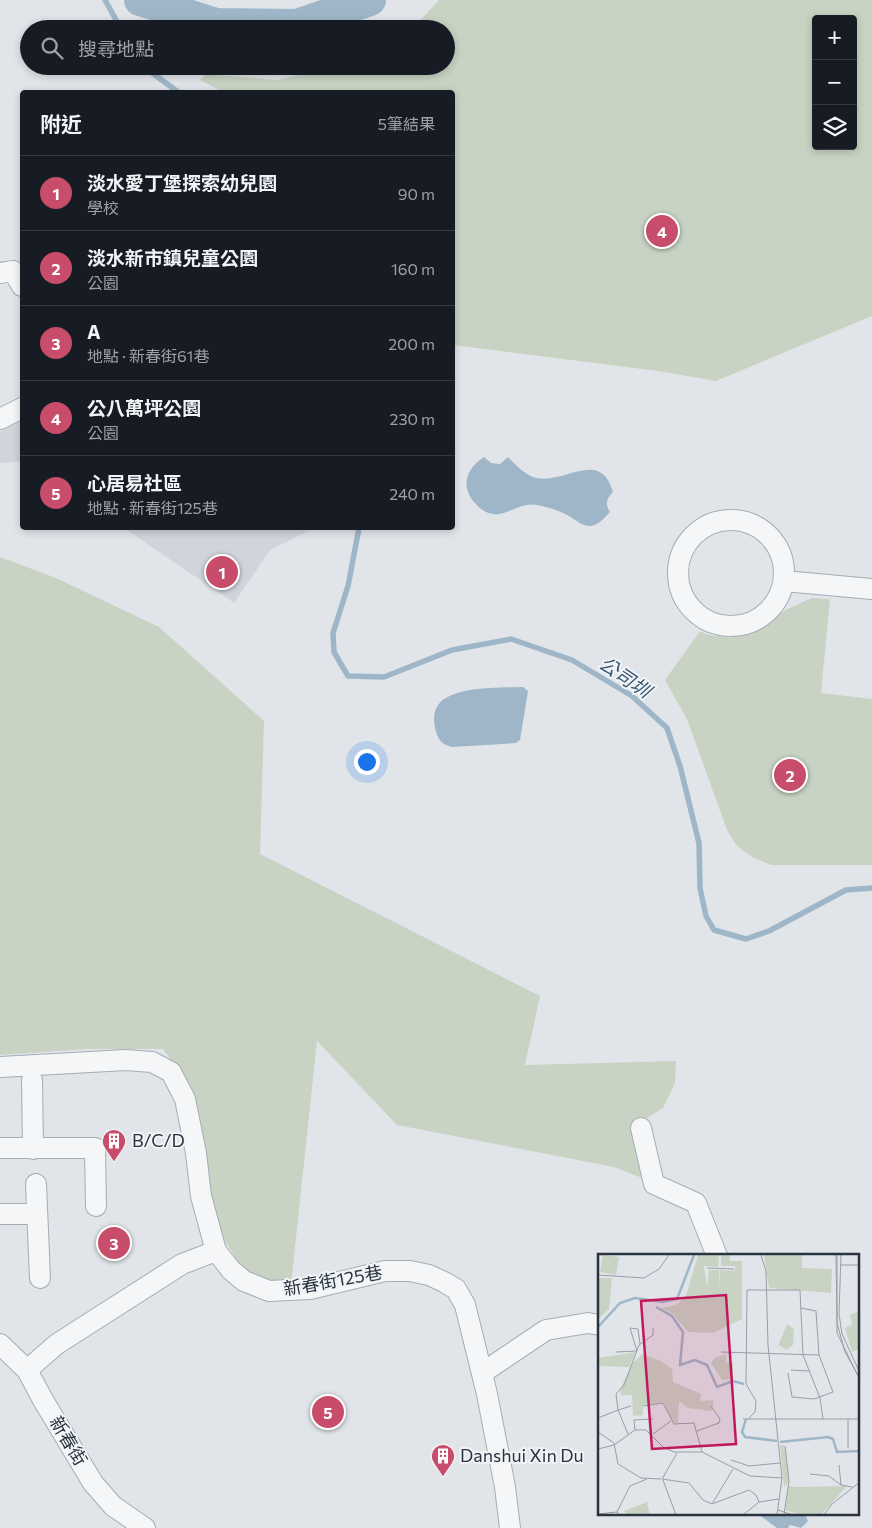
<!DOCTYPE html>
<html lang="zh-TW">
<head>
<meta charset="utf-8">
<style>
	:root { --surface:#171b24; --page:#242831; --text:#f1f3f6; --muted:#9ea1a6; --line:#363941; --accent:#c74d6b }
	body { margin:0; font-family:Commissioner,"Noto Sans TC",sans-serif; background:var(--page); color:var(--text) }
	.controls { position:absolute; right:15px; top:15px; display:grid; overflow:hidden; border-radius:5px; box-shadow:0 2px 8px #0003 }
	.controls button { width:45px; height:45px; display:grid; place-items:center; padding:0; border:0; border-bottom:1px solid var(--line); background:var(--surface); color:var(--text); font:25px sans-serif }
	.you { position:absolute; left:366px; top:761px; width:18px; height:18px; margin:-12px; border:4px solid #fff; border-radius:50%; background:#1a73e8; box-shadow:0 0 0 8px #1a73e833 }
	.badge { display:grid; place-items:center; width:32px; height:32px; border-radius:50%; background:var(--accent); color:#fff; font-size:16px; font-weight:700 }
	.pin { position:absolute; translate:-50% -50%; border:2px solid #fff; box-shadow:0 1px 5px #0006 }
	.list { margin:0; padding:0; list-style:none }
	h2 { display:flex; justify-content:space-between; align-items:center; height:65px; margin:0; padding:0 20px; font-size:21px }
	h2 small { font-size:16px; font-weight:400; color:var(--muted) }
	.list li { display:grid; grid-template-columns:32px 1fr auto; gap:15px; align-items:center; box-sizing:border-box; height:75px; padding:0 20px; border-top:1px solid var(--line) }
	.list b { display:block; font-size:19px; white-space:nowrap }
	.list p { margin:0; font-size:16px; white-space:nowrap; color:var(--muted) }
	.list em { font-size:16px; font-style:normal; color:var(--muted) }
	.icon { flex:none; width:28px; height:28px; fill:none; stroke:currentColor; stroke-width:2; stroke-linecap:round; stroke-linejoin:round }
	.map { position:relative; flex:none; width:872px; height:1528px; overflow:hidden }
	.search { position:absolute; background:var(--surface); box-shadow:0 2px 8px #0003; left:20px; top:20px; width:435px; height:55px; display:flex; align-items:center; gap:12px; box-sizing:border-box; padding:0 18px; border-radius:28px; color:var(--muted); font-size:19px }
	.panel { position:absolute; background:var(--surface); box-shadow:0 2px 8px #0003; left:20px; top:90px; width:435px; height:440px; border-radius:5px }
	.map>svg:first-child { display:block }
	.built { fill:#d0d4db }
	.green { fill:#c8d3c3; fill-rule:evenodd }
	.water { fill:#9eb6c7 }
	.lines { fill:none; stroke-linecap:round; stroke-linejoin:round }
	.stream { stroke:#9eb6c7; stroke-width:5.5 }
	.river { stroke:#9eb6c7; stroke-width:32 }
	.minor-casing { stroke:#a6acb3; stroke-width:22 }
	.minor { stroke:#f4f6f8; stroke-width:20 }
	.labels { text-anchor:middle; stroke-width:4; stroke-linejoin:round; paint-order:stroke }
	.poi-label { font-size:18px; fill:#2a3440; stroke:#f1f4f7; text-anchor:start }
	.street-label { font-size:18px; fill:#2a3440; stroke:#f1f4f7 }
	.water-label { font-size:19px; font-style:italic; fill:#375672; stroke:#f1f4f7 }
	.inset-river { fill:none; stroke:#9eb6c7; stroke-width:2.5 }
	.inset-road { fill:none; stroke:#989ea5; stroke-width:1 }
	.view { fill:#c2185b; fill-opacity:0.15; stroke:#c2185b; stroke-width:2.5 }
	.inset-edge { fill:none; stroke:#2a3440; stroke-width:2.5 }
</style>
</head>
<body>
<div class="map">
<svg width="872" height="1528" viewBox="0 0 872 1528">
	<rect width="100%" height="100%" fill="#e1e5e9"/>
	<!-- built -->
	<path class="built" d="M 22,419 L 22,461 L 0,463 L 0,432 Z
		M 124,528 L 315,528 L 270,550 L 234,603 Z"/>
	<!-- green -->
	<path class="green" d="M 439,0 L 872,0 L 872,316 L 716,381 L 658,371 L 453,345 L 452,92 L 223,92 L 200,80 L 205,74 L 278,80 L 335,66 L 446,66 L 446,29 L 411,29 L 415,26 ZM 816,19 L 853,19 L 853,146 L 816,146 Z
		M 0,557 L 56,578 L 159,627 L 264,721 L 260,854 L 540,996 L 525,1065 L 676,1061 L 675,1083 L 663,1108 L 636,1125 L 647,1180 L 614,1167 L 397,1125 L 317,1041 L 291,1285 L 269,1283 L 241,1267 L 222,1236 L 208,1182 L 191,1087 L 163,1049 L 88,1049 L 0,1055 Z
		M 812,598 L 830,599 L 821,693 L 872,699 L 872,865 L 771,865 L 752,857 L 737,846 L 727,830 L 687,719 L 665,680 L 700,631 C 708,636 716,636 726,637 C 754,639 763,624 784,611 C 793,606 803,602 812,598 Z"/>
	<!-- water -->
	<path class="water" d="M 484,457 L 491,463 L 500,464 L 508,457 C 516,465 523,473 533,477 C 562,487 600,446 613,492 C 606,499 605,504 610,512 C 605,517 599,525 591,526 C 581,527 572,516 563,513 C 555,509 546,507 537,505 C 520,502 507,516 493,514 C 485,513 479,508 474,502 C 460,485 467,468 484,457 Z
		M 523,687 L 528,691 L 520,740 L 516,743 L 452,747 C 440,744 438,739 435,728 C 434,721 433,716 436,709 C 445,685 502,688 523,687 Z
		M 758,1514 L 805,1514 L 808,1521 L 801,1528 L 790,1525 L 788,1528 L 777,1528 Z"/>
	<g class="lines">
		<!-- stream -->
		<path class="stream" d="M 105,0 L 121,29
			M 143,66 L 178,92
			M 359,528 L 348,586 L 333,633 L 334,652 L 348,676 L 384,677 L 452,650 L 511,639 L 572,660 L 632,696 L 667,728 L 680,766 L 699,843 L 700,888 L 706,916 L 714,930 L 746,939 L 769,931 L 846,890 L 872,888"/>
		<!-- river -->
		<path class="river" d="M 140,0 L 216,24 L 297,25 L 370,0"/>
		<!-- minor casing -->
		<g class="minor-casing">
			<path id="minor" d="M 0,273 L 13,271 L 22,286
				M 0,419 L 22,408
				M678 573a53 53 0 1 1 106 0a53 53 0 1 1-106 0Z
				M 784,581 L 872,589
				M 0,1067 L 126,1060 L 152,1062 L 171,1072 L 185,1099 L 196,1153 L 201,1196 L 216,1251 L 231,1270 L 244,1281 L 269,1291 L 310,1289 L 385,1271 L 410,1271 L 429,1275 L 444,1282 L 456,1289 L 465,1305 L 487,1394 L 505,1487 L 510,1528
				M 32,1080 L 33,1149
				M 641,1128 L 654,1184 L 696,1203 L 717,1256
				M 0,1148 L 95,1148 L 96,1206
				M 36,1184 L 40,1278
				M 0,1214 L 37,1214
				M 0,1344 L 27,1370 L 43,1400 L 93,1483 L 113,1506 L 145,1528
				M 27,1370 L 57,1344 L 182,1264 L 216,1251
				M 482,1373 L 546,1330 L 588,1323 L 600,1325"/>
		</g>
		<!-- minor -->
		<use href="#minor" class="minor"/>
	</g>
	<!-- icons -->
	<defs>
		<g id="building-pin" transform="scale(1.25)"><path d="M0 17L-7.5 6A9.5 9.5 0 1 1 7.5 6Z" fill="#c74d6b" stroke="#f1f4f7"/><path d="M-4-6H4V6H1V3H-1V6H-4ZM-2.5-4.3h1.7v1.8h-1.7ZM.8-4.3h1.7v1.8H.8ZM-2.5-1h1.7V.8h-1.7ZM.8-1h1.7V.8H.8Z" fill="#fff"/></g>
	</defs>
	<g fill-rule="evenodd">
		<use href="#building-pin" x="114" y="1141"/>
		<use href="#building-pin" x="443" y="1456"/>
	</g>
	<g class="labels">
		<!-- poi labels -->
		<g class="poi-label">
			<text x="132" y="1147">B/C/D</text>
			<text x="460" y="1462">Danshui Xin Du</text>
		</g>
		<!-- street labels -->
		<g class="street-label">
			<text transform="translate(333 1281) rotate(-10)" y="6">新春街125巷</text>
			<text transform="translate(68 1441) rotate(59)" y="6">新春街</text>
		</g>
		<!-- water labels -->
		<g class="water-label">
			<text transform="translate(625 677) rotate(34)" y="7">公司圳</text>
		</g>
	</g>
	<!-- overview -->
	<g transform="translate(598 1254)">
		<rect width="261" height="261" fill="#e1e5e9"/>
		<path d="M 5,1 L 21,3 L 18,21 L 2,18 ZM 100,1 L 121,1 L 120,13 L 106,12 L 109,34 L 111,16 L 121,16 L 121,34 L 122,16 L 137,17 L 137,12 L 123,12 L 123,1 L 132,1 L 132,7 L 144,7 L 144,65 L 115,79 L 90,78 L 74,59 L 63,54 L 78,51 L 88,42 ZM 166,1 L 204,1 L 204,14 L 234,15 L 233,39 L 171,34 ZM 1,24 L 14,24 L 11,55 L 0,65 ZM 261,48 L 261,95 L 254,98 L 247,74 L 254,71 L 252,61 L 261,57 ZM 189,70 L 196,75 L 195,91 L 188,96 L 181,91 L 178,97 ZM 38,98 L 31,113 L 0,112 L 0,104 ZM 44,100 L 63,107 L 74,115 L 75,128 L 103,140 L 102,147 L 116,146 L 114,157 L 90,154 L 81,147 L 80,170 L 73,166 L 66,148 L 45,151 L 45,161 L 35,162 L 34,141 L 23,141 L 22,136 L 34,110 ZM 128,100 L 128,109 L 135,109 L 135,125 L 124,126 L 113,109 L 116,104 ZM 182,191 L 186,191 L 191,227 L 186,233 ZM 191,232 L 197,233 L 249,232 L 223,261 L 203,261 L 187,256 ZM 52,247 L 49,250 L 52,261 L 30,261 L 26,257 Z" fill="#c8d3c3"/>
		<path class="inset-river" d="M 58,53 L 74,62 L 85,78 L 82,111 L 97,106 L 109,111 L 119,133 L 135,127 L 146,130M 0,73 L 22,49 L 37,44 L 65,48 L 79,45 L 96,1M 148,165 L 144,178 L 147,183 L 179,187M 182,188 L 230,183 L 235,185 L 239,198 L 262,197"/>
		<path class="inset-road" d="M 163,1 L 168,17 L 170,91 L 184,224 L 179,261M 238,1 L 239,69 L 247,98 L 262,125M 239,1 L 239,79 L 262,126M 243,1 L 241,60 L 244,80 L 262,119M 243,11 L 262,11M 109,14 L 136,15M 0,21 L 46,24 L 61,15 L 71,1M 18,98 L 39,97 L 32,74 L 40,75 L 42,90M 123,98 L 221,101M 193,116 L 211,117M 190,119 L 194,143 L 216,145 L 235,138 L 221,101 L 218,57 L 203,54M 45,152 L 65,149 L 76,170 L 96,169 L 104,198M 0,164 L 20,156 L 18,140 L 26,131 L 41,91 L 55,81 L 55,74M 145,165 L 262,165M 150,165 L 157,158 L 158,147 L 148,130 L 149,36 L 202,36 L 205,101 L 222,144 L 225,165M 250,165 L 250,194M 37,176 L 36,166 L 55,165M 99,177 L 121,169 L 122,165 L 113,152M 0,178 L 16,189 L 20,210 L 43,224 L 63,225M 30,180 L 20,156 L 33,152M 55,180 L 73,167M 0,195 L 16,191 L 37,176 L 48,176 L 65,193 L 76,198 L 104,198 L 152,222 L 184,224M 133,206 L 151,212 L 182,209M 241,211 L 243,231M 212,220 L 231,222 L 243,231 L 254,233M 64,225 L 91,229 L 105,246 L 114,250 L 151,236 L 158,241 L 161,248M 64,225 L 79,199M 65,226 L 78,261M 114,250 L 135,215M 180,256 L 195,261M 19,258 L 32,232 L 49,225M 0,260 L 19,258 L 22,261M 145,261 L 161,248 L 181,245M 186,261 L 191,227 L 187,192M 226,261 L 234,250 L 262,228"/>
		<path class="view" d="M 128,41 L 138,190 L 54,195 L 43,47 Z"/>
		<rect width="261" height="261" class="inset-edge"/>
	</g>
</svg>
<div class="controls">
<button>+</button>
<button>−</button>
<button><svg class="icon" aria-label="layers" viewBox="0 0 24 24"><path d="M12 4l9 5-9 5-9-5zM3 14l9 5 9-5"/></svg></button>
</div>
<div class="you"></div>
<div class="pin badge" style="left:222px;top:572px">1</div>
<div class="pin badge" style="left:790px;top:775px">2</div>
<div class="pin badge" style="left:114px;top:1243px">3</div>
<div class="pin badge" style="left:662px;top:231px">4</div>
<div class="pin badge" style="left:328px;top:1412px">5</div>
<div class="search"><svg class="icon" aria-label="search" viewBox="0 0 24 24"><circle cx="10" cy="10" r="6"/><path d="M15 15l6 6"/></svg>搜尋地點</div>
<section class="panel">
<h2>附近<small>5筆結果</small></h2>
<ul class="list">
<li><span class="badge">1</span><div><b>淡水愛丁堡探索幼兒園</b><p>學校</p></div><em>90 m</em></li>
<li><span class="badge">2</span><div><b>淡水新市鎮兒童公園</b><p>公園</p></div><em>160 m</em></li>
<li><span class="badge">3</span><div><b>A</b><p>地點 · 新春街61巷</p></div><em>200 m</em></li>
<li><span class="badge">4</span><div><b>公八萬坪公園</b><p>公園</p></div><em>230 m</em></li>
<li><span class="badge">5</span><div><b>心居易社區</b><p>地點 · 新春街125巷</p></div><em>240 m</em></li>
</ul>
</section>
</div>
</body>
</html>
